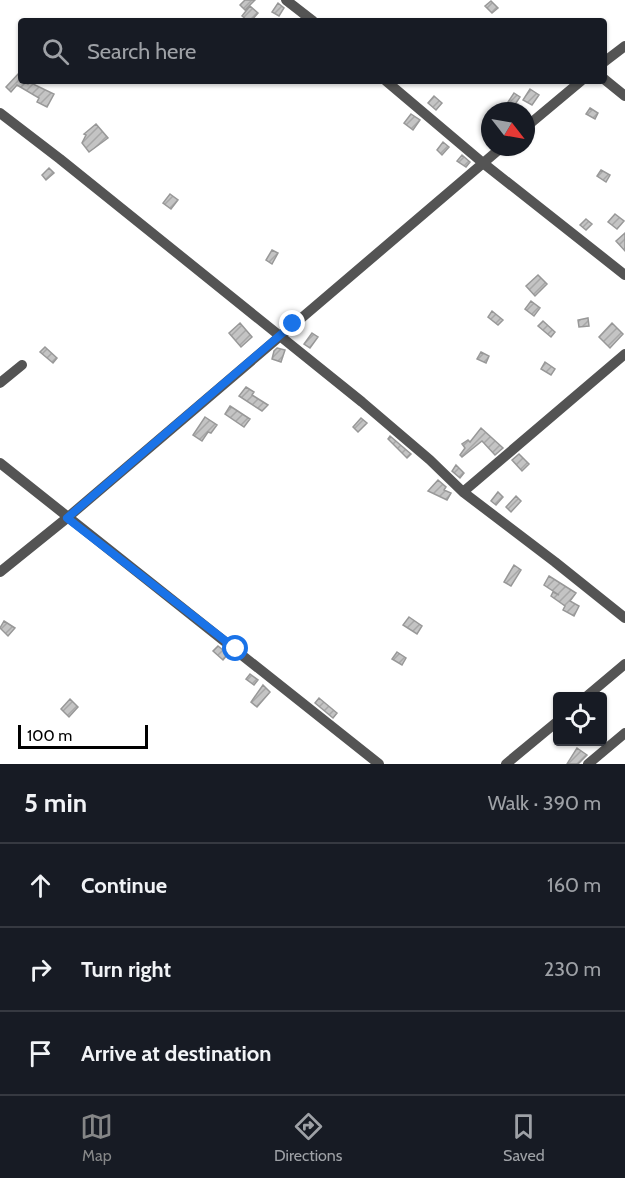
<!DOCTYPE html>
<html lang="en">
<head>
<meta charset="utf-8">
<style>
	:root { --surface:#171b24; --page:#20242c; --text:#f1f3f6; --muted:#9ea1a6; --line:#363941; --accent:#858687 }
	body { margin:0; font-family:Cabin,sans-serif; background:var(--page); color:var(--text) }
	.controls { position:absolute; right:18px; bottom:18px; display:grid; overflow:hidden; border-radius:6px; box-shadow:0 2px 4px #0004 }
	.controls button { width:54px; height:54px; display:grid; place-items:center; padding:0; border:0; border-bottom:2px solid var(--line); background:var(--surface); color:var(--text); font:30px sans-serif }
	.compass { position:absolute; left:481px; top:102px; width:54px; height:54px; border-radius:50%; background:var(--surface); box-shadow:0 2px 4px #0004; rotate:121deg }
	.scale { position:absolute; left:18px; bottom:15px; width:130px; box-sizing:border-box; padding-left:6px; border:3px solid #000; border-top:0; font-size:16px; line-height:21px; white-space:nowrap; color:#000; -webkit-text-stroke:4px #fff; paint-order:stroke }
	.stop { position:absolute; width:18px; height:18px; margin:-14px; border:4px solid #1a73e8; border-radius:50%; background:#fff }
	.stop.end { background:#1a73e8; border-color:#fff; box-shadow:0 2px 6px #0008 }
	.list { margin:0; padding:0; list-style:none }
	h2 { display:flex; justify-content:space-between; align-items:center; height:78px; margin:0; padding:0 24px; font-size:26px }
	h2 small { font-size:20px; font-weight:400; color:var(--muted) }
	.list li { display:grid; grid-template-columns:39px 1fr auto; gap:18px; align-items:center; box-sizing:border-box; height:84px; padding:0 24px; border-top:2px solid var(--line) }
	.list b { display:block; font-size:22px; white-space:nowrap }
	.list em { font-size:20px; font-style:normal; color:var(--muted) }
	.icon { flex:none; width:33px; height:33px; fill:none; stroke:currentColor; stroke-width:2; stroke-linecap:round; stroke-linejoin:round }
	.map { position:relative; flex:none; width:625px; height:764px; overflow:hidden }
	.search { position:absolute; background:var(--surface); box-shadow:0 2px 4px #0004; left:18px; right:18px; top:18px; height:66px; display:flex; align-items:center; gap:15px; box-sizing:border-box; padding:0 21px; border-radius:6px; color:var(--muted); font-size:22px }
	.sheet { height:330px; background:var(--surface) }
	nav { display:flex; justify-content:space-around; align-items:center; box-sizing:border-box; height:84px; border-top:2px solid var(--line); background:var(--surface); font-size:16px; color:var(--muted) }
	nav a { display:grid; justify-items:center; gap:3px }
	nav .on { color:var(--accent) }
	.map>svg:first-child { display:block }
	.building { fill:url(#building-hatch); stroke:#989898; stroke-width:1.5 }
	.lines { fill:none; stroke-linecap:round; stroke-linejoin:round }
	.minor { stroke:#545454; stroke-width:10 }
	.route { stroke:#1a73e8; stroke-width:8 }
</style>
</head>
<body>
<div class="map">
<svg width="625" height="764" viewBox="0 0 625 764">
	<defs>
		<pattern id="building-hatch" width="6" height="6" patternUnits="userSpaceOnUse" patternTransform="scale(1.5)"><rect width="6" height="6" fill="#c4c4c4"/><path d="M-1 1l2-2M0 6l6-6M5 7l2-2" fill="none" stroke="#a7a7a7"/></pattern>
	</defs>
	<rect width="100%" height="100%" fill="#fff"/>
	<!-- building -->
	<path class="building" d="M 245,0 L 255,0 L 245,10 L 240,5 Z
		M 491,1 L 498,8 L 492,13 L 485,6 Z
		M 278,3 L 284,8 L 279,16 L 272,12 Z
		M 250,6 L 258,13 L 251,21 L 248,21 L 242,16 Z
		M 21,71 L 21,81 L 28,84 L 29,82 L 54,94 L 47,107 L 37,102 L 39,98 L 17,85 L 11,92 L 6,87 Z
		M 530,89 L 539,95 L 532,105 L 523,100 Z
		M 514,93 L 520,97 L 514,106 L 508,102 Z
		M 434,96 L 442,103 L 436,110 L 428,103 Z
		M 590,108 L 598,113 L 595,119 L 586,114 Z
		M 411,114 L 420,120 L 413,130 L 404,123 Z
		M 96,124 L 108,138 L 89,152 L 82,143 L 86,135 L 84,134 Z
		M 443,142 L 449,147 L 442,155 L 437,150 Z
		M 462,155 L 470,162 L 466,167 L 457,161 Z
		M 49,168 L 54,173 L 46,180 L 42,175 Z
		M 601,170 L 610,175 L 606,182 L 597,176 Z
		M 170,194 L 178,200 L 171,209 L 163,203 Z
		M 615,214 L 624,221 L 617,229 L 608,222 Z
		M 586,219 L 592,224 L 586,230 L 580,225 Z
		M 625,233 L 625,251 L 616,241 Z
		M 272,250 L 278,253 L 272,264 L 266,260 Z
		M 538,275 L 547,284 L 535,296 L 526,286 Z
		M 531,301 L 540,308 L 534,316 L 525,309 Z
		M 492,311 L 503,320 L 498,325 L 488,317 Z
		M 588,318 L 589,326 L 579,327 L 578,320 Z
		M 543,321 L 555,332 L 551,337 L 538,326 Z
		M 240,323 L 252,337 L 241,347 L 229,333 Z
		M 612,323 L 623,334 L 610,348 L 599,337 Z
		M 312,333 L 318,337 L 310,348 L 304,344 Z
		M 45,347 L 57,358 L 53,363 L 40,352 Z
		M 277,348 L 285,350 L 281,362 L 272,359 L 274,351 Z
		M 481,352 L 489,356 L 486,363 L 477,359 Z
		M 545,362 L 555,369 L 551,375 L 541,369 Z
		M 246,387 L 254,392 L 252,395 L 268,405 L 262,411 L 239,396 Z
		M 230,406 L 250,419 L 244,427 L 225,414 Z
		M 205,417 L 217,425 L 211,433 L 208,432 L 202,441 L 193,435 Z
		M 361,418 L 367,423 L 358,432 L 353,427 Z
		M 481,428 L 503,448 L 495,455 L 482,441 L 462,457 L 460,455 L 465,448 L 462,444 L 468,440 L 470,442 Z
		M 390,436 L 411,454 L 407,458 L 388,439 Z
		M 519,454 L 529,464 L 522,471 L 512,460 Z
		M 456,465 L 464,473 L 460,478 L 452,471 Z
		M 438,480 L 446,487 L 444,490 L 451,493 L 447,500 L 428,491 Z
		M 498,492 L 503,497 L 496,505 L 491,501 Z
		M 516,496 L 521,501 L 511,512 L 506,507 Z
		M 514,565 L 521,570 L 511,586 L 504,582 Z
		M 549,576 L 576,593 L 570,601 L 579,606 L 574,616 L 563,610 L 565,606 L 551,596 L 553,592 L 559,595 L 544,585 Z
		M 409,617 L 422,626 L 417,634 L 403,625 Z
		M 4,621 L 15,628 L 8,636 L 0,628 Z
		M 218,646 L 228,654 L 223,660 L 213,651 Z
		M 397,652 L 406,658 L 402,665 L 392,659 Z
		M 250,674 L 258,680 L 254,685 L 246,679 Z
		M 263,685 L 270,692 L 257,707 L 251,702 Z
		M 319,698 L 337,713 L 333,718 L 315,703 Z
		M 70,699 L 78,707 L 69,717 L 61,709 Z
		M 577,748 L 587,755 L 578,764 L 567,764 Z"/>
	<g class="lines">
		<!-- minor -->
		<path class="minor" d="M 286,0 L 313,21
			M 604,62 L 625,46
			M 604,79 L 625,96
			M 386,81 L 483,163 L 625,275
			M 0,113 L 60,159 L 362,402 L 430,460 L 463,492 L 555,562 L 625,618
			M 526,127 L 581,81
			M 0,383 L 22,365
			M 0,463 L 379,764
			M 463,492 L 625,354
			M 0,572 L 67,518 L 502,147
			M 587,696 L 625,664
			M 506,764 L 558,721
			M 588,764 L 625,733"/>
	</g>
	<g class="lines">
		<!-- route -->
		<path class="route" d="M 236,649 L 67,518 L 293,324"/>
	</g>
</svg>
<div class="controls">
<button><svg class="icon" aria-label="locate" viewBox="0 0 24 24"><circle cx="12" cy="12" r="6"/><path d="M12 2v4M12 18v4M2 12h4M18 12h4"/></svg></button>
</div>
<svg class="compass" viewBox="-18 -18 36 36"><path d="M0-13l5 13h-10z" fill="#e53935"/><path d="M0 13l5-13h-10z" fill="#9ea1a6"/></svg>
<div class="scale">100 m</div>
<div class="stop" style="left:236px;top:649px"></div>
<div class="stop end" style="left:293px;top:324px"></div>
<div class="search"><svg class="icon" aria-label="search" viewBox="0 0 24 24"><circle cx="10" cy="10" r="6"/><path d="M15 15l6 6"/></svg>Search here</div>
</div>
<section class="sheet">
<h2>5 min<small>Walk · 390 m</small></h2>
<ul class="list">
<li><svg class="icon" aria-label="ahead" viewBox="0 0 24 24"><path d="M12 20V5M6 11l6-6 6 6"/></svg><div><b>Continue</b></div><em>160 m</em></li>
<li><svg class="icon" aria-label="right" viewBox="0 0 24 24"><path d="M7 20v-9h11M14 6l5 5-5 5"/></svg><div><b>Turn right</b></div><em>230 m</em></li>
<li><svg class="icon" aria-label="arrive" viewBox="0 0 24 24"><path d="M6 21V4h12l-3 4 3 4H6"/></svg><div><b>Arrive at destination</b></div></li>
</ul>
</section>
<nav>
<a class="on"><svg class="icon" aria-label="map" viewBox="0 0 24 24"><path d="M3 6l6-2 6 2 6-2v14l-6 2-6-2-6 2zM9 4v14M15 6v14"/></svg>Map</a>
<a><svg class="icon" aria-label="directions" viewBox="0 0 24 24"><path d="M12 3l9 9-9 9-9-9zM9 14v-3h6M13 9l2 2-2 2"/></svg>Directions</a>
<a><svg class="icon" aria-label="saved" viewBox="0 0 24 24"><path d="M7 4h10v16l-5-4-5 4z"/></svg>Saved</a>
</nav>
</body>
</html>
